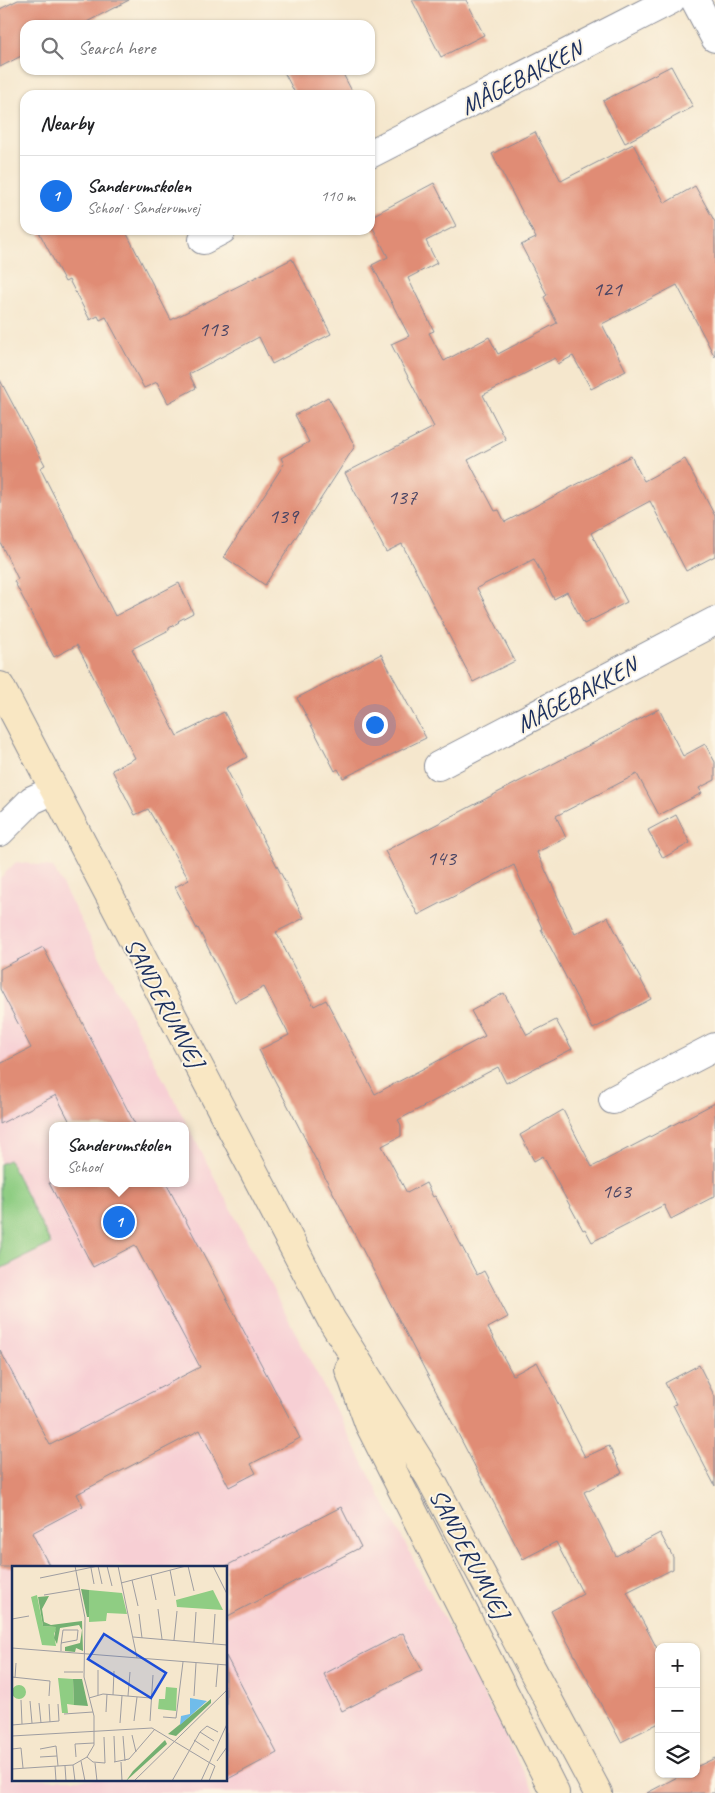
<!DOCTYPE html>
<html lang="en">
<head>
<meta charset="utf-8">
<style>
	:root { --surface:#fff; --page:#f6f6f6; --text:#202124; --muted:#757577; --line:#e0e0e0; --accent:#1a73e8 }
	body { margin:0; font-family:Caveat,sans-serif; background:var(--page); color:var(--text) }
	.controls { position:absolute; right:15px; bottom:15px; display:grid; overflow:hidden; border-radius:10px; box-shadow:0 1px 4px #0004 }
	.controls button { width:45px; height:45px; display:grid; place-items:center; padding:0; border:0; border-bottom:1px solid var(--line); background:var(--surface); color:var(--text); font:25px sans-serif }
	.you { position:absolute; left:374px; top:724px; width:18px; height:18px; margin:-12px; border:4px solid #fff; border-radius:50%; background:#1a73e8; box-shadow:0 0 0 8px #1a73e833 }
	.badge { display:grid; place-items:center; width:32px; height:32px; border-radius:50%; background:var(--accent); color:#fff; font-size:16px; font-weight:700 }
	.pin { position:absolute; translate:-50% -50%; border:2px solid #fff; box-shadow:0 1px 5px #0006 }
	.popup { position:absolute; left:49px; top:1122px; width:140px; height:65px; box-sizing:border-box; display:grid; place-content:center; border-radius:10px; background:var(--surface); filter:drop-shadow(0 1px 4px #0005); font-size:16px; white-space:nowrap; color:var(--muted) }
	.popup b { font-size:19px; color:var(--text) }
	.popup::after { content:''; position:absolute; left:50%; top:100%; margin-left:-10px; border:10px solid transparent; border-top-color:var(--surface) }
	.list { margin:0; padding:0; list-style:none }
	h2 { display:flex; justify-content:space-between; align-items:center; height:65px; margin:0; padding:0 20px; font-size:21px }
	h2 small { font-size:16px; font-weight:400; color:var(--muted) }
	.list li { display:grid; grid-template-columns:32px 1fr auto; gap:15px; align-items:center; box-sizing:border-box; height:80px; padding:0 20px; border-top:1px solid var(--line) }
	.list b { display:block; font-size:19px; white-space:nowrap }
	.list p { margin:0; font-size:16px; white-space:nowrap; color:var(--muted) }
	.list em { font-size:16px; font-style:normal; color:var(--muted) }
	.icon { flex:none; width:28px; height:28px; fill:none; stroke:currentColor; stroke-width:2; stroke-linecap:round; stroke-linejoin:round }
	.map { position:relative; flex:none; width:715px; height:1793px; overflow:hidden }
	.search { position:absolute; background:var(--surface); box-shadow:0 1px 4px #0004; left:20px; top:20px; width:355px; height:55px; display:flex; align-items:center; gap:12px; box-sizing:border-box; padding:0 18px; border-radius:15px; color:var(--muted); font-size:19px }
	.panel { position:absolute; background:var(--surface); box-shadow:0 1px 4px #0004; left:20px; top:90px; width:355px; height:145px; border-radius:15px }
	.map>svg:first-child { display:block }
	.built { fill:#f7cfd4; fill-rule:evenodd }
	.green { fill:#8fcd83; stroke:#557e70 }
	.building { fill:#e08c74 }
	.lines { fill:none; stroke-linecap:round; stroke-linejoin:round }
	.street-casing { stroke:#888b96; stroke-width:30 }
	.secondary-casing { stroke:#888b96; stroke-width:30 }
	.street { stroke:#fff; stroke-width:28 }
	.secondary { stroke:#f9e7c3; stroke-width:28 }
	.labels { text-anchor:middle; stroke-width:4; stroke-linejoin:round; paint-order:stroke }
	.number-label { font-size:22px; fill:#4c4664 }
	.street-label { font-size:25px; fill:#1b2f5e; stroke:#fcf5e5 }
	.inset-road { fill:none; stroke:#9e9da1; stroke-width:1 }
	.view { fill:#1d4ed8; fill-opacity:0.15; stroke:#1d4ed8; stroke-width:2.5 }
	.inset-edge { fill:none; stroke:#1b2f5e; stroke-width:2.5 }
</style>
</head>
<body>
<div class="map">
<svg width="715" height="1793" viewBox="0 0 715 1793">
	<rect width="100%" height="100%" fill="#fcf5e5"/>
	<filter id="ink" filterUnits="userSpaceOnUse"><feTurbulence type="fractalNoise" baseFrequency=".02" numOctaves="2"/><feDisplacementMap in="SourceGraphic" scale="10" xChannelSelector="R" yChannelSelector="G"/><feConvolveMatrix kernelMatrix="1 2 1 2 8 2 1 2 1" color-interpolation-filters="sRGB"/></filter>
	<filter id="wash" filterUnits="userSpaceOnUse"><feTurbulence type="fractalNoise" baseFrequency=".0096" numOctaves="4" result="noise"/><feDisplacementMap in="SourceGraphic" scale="20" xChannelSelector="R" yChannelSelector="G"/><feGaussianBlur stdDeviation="1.12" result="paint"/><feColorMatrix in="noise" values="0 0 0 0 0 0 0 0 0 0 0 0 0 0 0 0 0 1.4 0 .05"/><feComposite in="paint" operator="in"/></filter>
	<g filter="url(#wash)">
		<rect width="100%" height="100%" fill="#f5e7cd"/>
		<!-- built -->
		<path class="built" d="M 16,862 L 53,867 L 535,1793 L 0,1793 L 0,878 ZM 53,1126 L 185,1126 L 185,1183 L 53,1183 ZM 14,1567 L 226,1567 L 226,1779 L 14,1779 Z"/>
		<!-- green -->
		<path class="green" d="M 9,1160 L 51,1244 L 0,1269 L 0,1164 Z"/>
		<g id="blocks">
			<!-- building -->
			<path class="building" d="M 18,0 L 129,0 L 81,25 L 25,25 L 25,54 L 0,67 L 0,9 Z
				M 412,0 L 466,0 L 484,35 L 441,57 Z
				M 671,66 L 693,107 L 625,143 L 603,101 Z
				M 283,70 L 341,70 L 354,95 L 296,95 Z
				M 535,132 L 561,181 L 633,144 L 665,203 L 695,186 L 715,222 L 715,357 L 677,285 L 602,324 L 626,371 L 591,389 L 573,356 L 558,364 L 555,358 L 483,395 L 506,440 L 468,460 L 495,511 L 499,510 L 505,522 L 631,456 L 644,481 L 685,459 L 715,516 L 715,556 L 686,571 L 650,501 L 591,533 L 627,602 L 584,624 L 567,592 L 554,599 L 534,559 L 477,588 L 515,661 L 473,682 L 402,544 L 386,552 L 345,473 L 434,427 L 391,344 L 409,336 L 372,265 L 388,257 L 370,222 L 370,217 L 434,183 L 456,226 L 426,241 L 437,263 L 408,278 L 434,331 L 429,333 L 444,361 L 489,337 L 498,354 L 557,323 L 544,297 L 547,295 L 521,245 L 536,238 L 492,154 Z
				M 38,230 L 125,230 L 171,320 L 292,259 L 331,334 L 272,364 L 259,337 L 189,374 L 196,388 L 168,403 L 157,382 L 144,388 L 106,317 L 100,320 L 98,316 L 90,320 L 69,280 L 65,282 Z
				M 0,380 L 45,465 L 40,468 L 115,616 L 179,583 L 193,613 L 178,621 L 179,622 L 169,628 L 169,630 L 132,649 L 177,736 L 224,712 L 247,757 L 226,768 L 304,918 L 276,932 L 314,1006 L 326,1000 L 375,1094 L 485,1036 L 471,1011 L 504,993 L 527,1035 L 556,1020 L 572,1049 L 506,1083 L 498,1067 L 398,1120 L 401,1125 L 401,1136 L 382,1146 L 407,1193 L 426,1183 L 433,1197 L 435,1196 L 477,1275 L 484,1271 L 508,1317 L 488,1328 L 513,1375 L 537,1362 L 585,1457 L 609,1446 L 622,1473 L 584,1492 L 616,1556 L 660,1533 L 673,1557 L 673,1569 L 627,1592 L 659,1652 L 659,1723 L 621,1742 L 551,1611 L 583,1594 L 556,1542 L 523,1559 L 259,1050 L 289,1035 L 264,987 L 235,1002 L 198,928 L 197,929 L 175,887 L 189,880 L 148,809 L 135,815 L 112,770 L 135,758 L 77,645 L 54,657 L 14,581 L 18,579 L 0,542 Z
				M 328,397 L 355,446 L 265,585 L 224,557 L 284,464 L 281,458 L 309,442 L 295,415 Z
				M 381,654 L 426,738 L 343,778 L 338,769 L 335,771 L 297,698 Z
				M 659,709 L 683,756 L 705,744 L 715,762 L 715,780 L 699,788 L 702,793 L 659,815 L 637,774 L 556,816 L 566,838 L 537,852 L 575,934 L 608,917 L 651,999 L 593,1029 L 541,929 L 542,928 L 514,865 L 418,915 L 385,851 Z
				M 676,815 L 690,843 L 663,858 L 648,830 Z
				M 43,947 L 136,1126 L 72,1126 L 56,1095 L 0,1124 L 0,1064 L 31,1048 L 0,989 L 0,969 Z
				M 715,1103 L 715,1196 L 671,1219 L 664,1205 L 592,1242 L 585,1229 L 583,1230 L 543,1156 L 534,1161 L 520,1135 L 563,1110 L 592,1167 Z
				M 49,1183 L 166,1183 L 300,1438 L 251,1464 L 256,1473 L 229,1487 L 200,1430 L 77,1494 L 83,1506 L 32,1533 L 50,1567 L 0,1567 L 0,1350 L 50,1445 L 200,1367 L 135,1245 L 93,1267 Z
				M 699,1365 L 715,1397 L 715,1486 L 673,1405 L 676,1404 L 665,1383 Z
				M 341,1507 L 361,1547 L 226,1617 L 226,1566 Z
				M 403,1633 L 422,1670 L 342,1711 L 324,1674 Z
				M 226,1656 L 277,1753 L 226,1780 Z
				M 715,1758 L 715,1793 L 647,1793 L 683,1774 L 696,1774 L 696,1767 Z"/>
		</g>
	</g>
	<g filter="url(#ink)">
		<use href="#blocks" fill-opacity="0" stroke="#888b96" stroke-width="1"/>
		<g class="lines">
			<!-- street casing -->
			<g class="street-casing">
				<path id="street" d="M 695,0 L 715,38
					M 370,154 L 671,0
					M 203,240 L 222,230
					M 438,766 L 715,621
					M 0,832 L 32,800 L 54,790
					M 613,1100 L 715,1047"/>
			</g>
			<!-- secondary casing -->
			<g class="secondary-casing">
				<path id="secondary" d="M 0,686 L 331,1319 L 429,1476 L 598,1793
					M 349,1369 L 369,1424 L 555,1793"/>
			</g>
			<!-- street -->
			<use href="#street" class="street"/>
			<!-- secondary -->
			<use href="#secondary" class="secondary"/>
		</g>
	</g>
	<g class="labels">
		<!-- number labels -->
		<g class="number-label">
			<text x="607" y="296">121</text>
			<text x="213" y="336">113</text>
			<text x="402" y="504">137</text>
			<text x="283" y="523">139</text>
			<text x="441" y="865">143</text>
			<text x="616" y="1198">163</text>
		</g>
		<!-- street labels -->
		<g class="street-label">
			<text transform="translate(521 77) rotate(-27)" y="9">MÅGEBAKKEN</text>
			<text transform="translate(576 694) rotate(-28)" y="9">MÅGEBAKKEN</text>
			<text transform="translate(165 1002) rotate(62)" y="9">SANDERUMVEJ</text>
			<text transform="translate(470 1553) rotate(62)" y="9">SANDERUMVEJ</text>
		</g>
	</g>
	<!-- overview -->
	<g transform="translate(12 1566)">
		<rect width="215" height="215" fill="#f5e7cd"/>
		<path d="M 77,24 L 110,27 L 115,48 L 95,47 L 94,55 L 77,56 ZM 201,24 L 211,44 L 165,41 L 164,34 ZM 25,29 L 31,60 L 45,61 L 42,68 L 44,80 L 30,79 L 19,31 ZM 46,112 L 61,113 L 62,139 L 55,138 L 56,147 L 50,147 ZM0 126a7 7 0 1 1 14 0a7 7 0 1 1-14 0ZM 154,121 L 165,122 L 164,145 L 146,143 L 147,133 L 153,133 Z" fill="#8fcd83"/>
		<path d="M 69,23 L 77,24 L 77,51 L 75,51 ZM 37,30 L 30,43 L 32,56 L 39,59 L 70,55 L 71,85 L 64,82 L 63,86 L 53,85 L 53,81 L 68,77 L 70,64 L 67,59 L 48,62 L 45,78 L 42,72 L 44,61 L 31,60 L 26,31 ZM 61,113 L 70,113 L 76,140 L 62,139 ZM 199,133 L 199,137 L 164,170 L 156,168 ZM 153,174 L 155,178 L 114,215 L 121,205 Z" fill="#73b071"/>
		<path d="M 178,132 L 195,135 L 168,159 L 169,150 L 178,148 Z" fill="#70bcea"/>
		<path class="inset-road" d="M 95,0 L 100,20M 106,0 L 125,92M 176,0 L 182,25M 201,0 L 215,28M 79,2 L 82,18M 158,4 L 163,30M 139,9 L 144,34M 28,12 L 86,0 L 90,18M 120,14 L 126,40M 109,17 L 174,0M 32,29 L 68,23M 146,43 L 150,73M 127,48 L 130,72M 0,53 L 17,50M 121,71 L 215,79M 162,74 L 165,45M 182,76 L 184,46M 201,77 L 203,48M 0,82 L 215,99M 49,85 L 49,79 L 51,64 L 66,64 L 65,74 L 49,77M 86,104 L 86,129M 52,106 L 71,106M 0,111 L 38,115 L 37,130M 3,112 L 4,97M 204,121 L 206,98M 101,129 L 102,105M 116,130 L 118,106M 182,130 L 184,97M 77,132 L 91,128 L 139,132M 9,134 L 10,158M 18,135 L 20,157M 27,137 L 29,157M 37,138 L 38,156M 94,146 L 95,128M 52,148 L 81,146M 151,151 L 164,152 L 171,96M 122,155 L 125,131M 138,155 L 141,109M 108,157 L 110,130M 0,159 L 47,155 L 46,138M 188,166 L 202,175M 120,169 L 124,186M 0,170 L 140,162 L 203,200 L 197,215M 102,170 L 103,196M 111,170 L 113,195M 182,174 L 197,184M 0,183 L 9,182 L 11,202M 28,183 L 44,180 L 46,200M 28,191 L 45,190M 64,191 L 63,178 L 82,177M 75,191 L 81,196 L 93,197 L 92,171M 69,195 L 73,215M 205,195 L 215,181M 102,196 L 117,193 L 143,163M 109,196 L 110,215M 83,197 L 85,215M 61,199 L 63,215M 43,200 L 44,215M 53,200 L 54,215M 0,203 L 61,199 L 75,191 L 82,179 L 82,150 L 72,111 L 73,52 L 63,0M 122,215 L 215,124M 160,215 L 188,166 L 195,160 L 206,166M 189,215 L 215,158"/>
		<path class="view" d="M 92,68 L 154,107 L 139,132 L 76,93 Z"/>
		<rect width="215" height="215" class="inset-edge"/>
	</g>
</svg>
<div class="controls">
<button>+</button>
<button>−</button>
<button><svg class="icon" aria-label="layers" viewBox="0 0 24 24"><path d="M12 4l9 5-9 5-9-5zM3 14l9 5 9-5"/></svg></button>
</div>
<div class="you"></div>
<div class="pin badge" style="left:119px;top:1222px">1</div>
<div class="popup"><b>Sanderumskolen</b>School</div>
<div class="search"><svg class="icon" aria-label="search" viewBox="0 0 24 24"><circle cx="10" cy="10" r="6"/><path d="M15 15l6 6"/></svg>Search here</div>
<section class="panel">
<h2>Nearby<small></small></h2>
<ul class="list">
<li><span class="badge">1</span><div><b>Sanderumskolen</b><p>School · Sanderumvej</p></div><em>110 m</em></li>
</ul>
</section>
</div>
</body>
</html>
